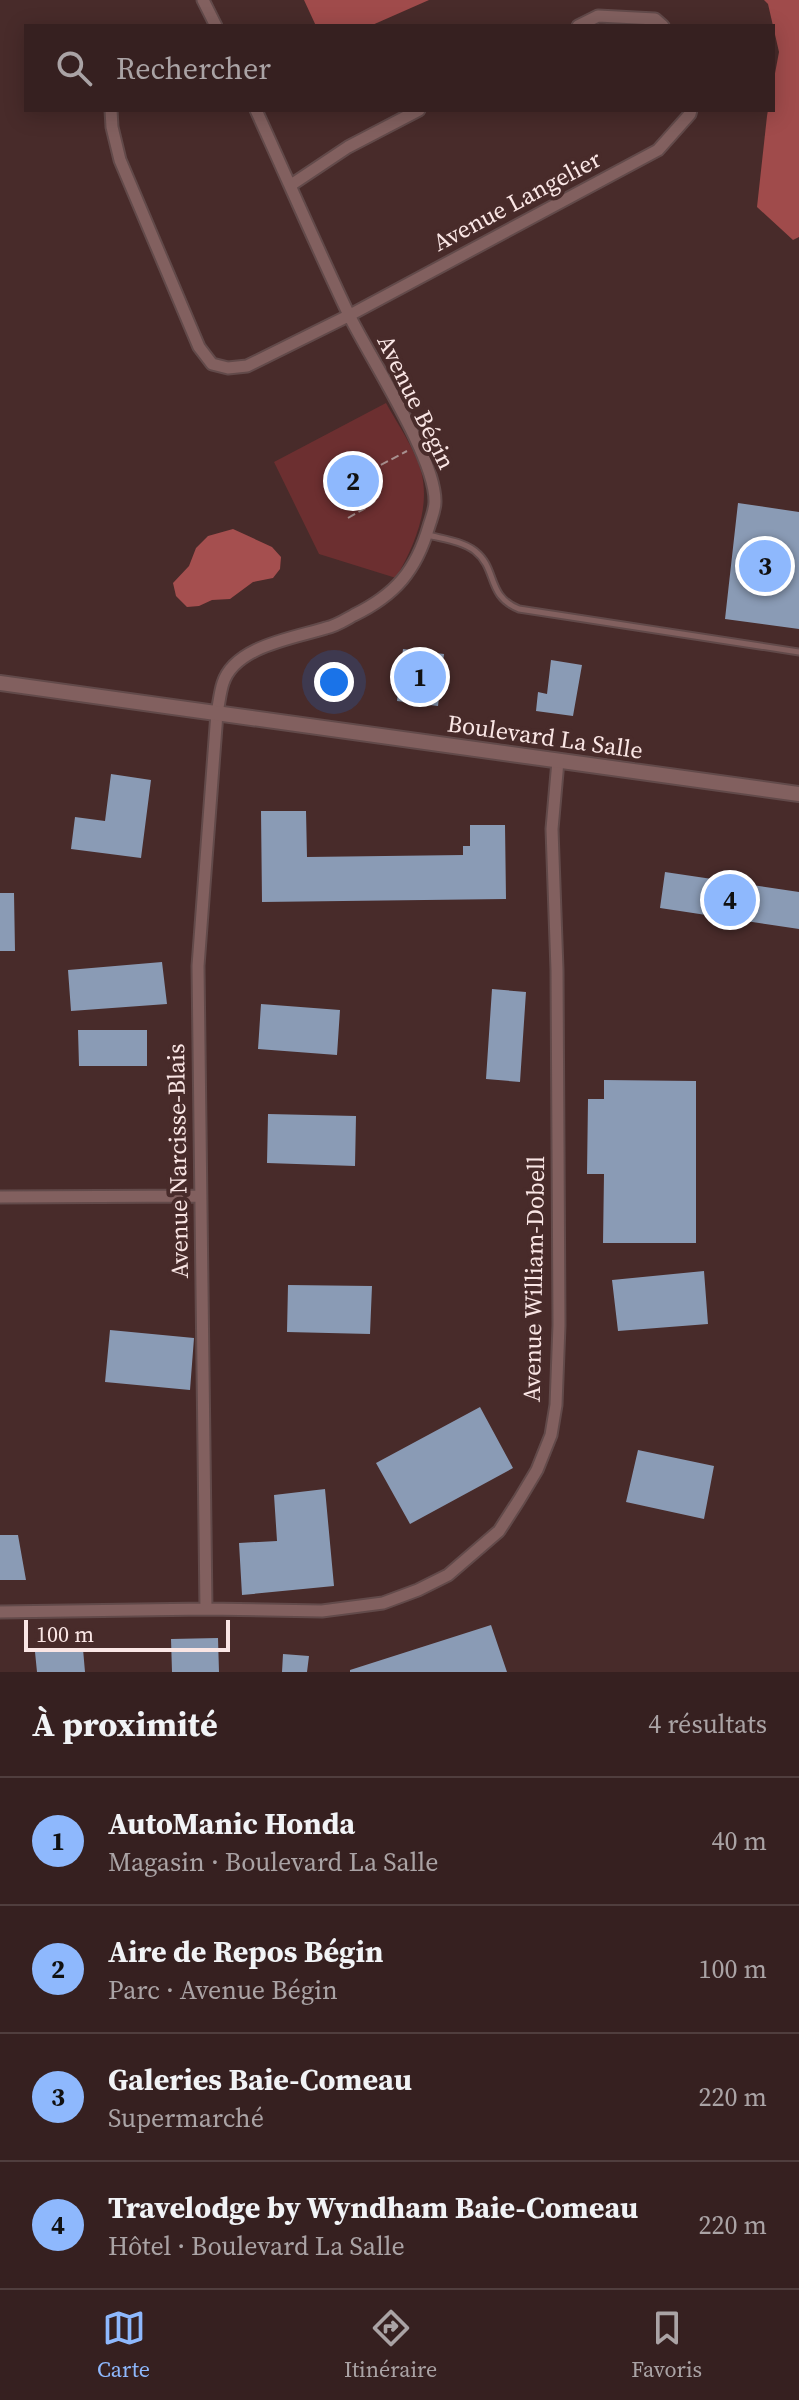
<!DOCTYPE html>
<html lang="fr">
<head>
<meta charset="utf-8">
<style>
	:root { --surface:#362020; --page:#412d2d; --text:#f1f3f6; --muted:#aaa3a5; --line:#503e3e; --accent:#8eb8fd }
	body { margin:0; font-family:"Source Serif 4",serif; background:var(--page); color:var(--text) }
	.scale { position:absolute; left:24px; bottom:20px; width:206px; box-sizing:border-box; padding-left:8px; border:4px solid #fae6e5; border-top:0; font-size:22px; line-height:28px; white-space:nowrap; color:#fae6e5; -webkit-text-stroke:6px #482b2a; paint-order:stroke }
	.you { position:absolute; left:334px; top:682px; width:28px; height:28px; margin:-20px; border:6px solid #fff; border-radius:50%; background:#1a73e8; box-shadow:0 0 0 12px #1a73e833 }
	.badge { display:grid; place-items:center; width:52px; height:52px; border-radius:50%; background:var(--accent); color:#111; font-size:26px; font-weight:700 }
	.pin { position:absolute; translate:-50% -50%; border:4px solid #fff; box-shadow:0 2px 8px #0006 }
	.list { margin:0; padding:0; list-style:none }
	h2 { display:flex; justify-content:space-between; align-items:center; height:104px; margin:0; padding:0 32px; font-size:34px }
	h2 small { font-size:26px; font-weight:400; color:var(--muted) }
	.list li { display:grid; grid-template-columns:52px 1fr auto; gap:24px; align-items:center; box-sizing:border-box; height:128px; padding:0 32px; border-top:2px solid var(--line) }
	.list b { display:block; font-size:30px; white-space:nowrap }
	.list p { margin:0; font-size:26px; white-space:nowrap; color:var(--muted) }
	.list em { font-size:26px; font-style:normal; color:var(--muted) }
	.icon { flex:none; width:44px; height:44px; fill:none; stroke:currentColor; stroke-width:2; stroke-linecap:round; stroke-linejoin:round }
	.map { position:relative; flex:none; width:799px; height:1672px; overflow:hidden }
	.search { position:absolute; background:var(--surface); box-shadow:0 4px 20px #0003; left:24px; right:24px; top:24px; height:88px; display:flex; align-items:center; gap:20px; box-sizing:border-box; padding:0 28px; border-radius:0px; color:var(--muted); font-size:30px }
	.sheet { height:616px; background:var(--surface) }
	nav { display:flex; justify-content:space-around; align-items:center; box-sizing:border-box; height:112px; border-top:2px solid var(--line); background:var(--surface); font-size:22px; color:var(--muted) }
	nav a { display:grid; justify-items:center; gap:4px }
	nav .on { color:var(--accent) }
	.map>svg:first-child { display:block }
	.green { fill:#6c2f30 }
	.forest { fill:#a04b4b }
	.water { fill:#a54f4f }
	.building { fill:#8a9bb5 }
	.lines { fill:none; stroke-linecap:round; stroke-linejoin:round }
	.service-casing { stroke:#624a4a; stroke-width:9 }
	.minor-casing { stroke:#624a4a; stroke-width:15 }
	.tertiary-casing { stroke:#624a4a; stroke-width:18 }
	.path { stroke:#a8908f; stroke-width:2; stroke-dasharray:8 4; stroke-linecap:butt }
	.service { stroke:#82605f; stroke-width:5 }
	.minor { stroke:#82605f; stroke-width:11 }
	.tertiary { stroke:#82605f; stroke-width:14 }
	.labels { text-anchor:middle; stroke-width:8; stroke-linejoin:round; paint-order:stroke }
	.street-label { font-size:24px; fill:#fae6e5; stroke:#482b2a }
</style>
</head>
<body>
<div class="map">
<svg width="799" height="1672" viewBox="0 0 799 1672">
	<rect width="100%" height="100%" fill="#482b2a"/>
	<!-- green -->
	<path class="green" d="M 386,403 C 397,423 415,449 421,471 C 431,509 414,546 396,578 L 319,554 L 274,462 Z"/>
	<!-- forest -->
	<path class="forest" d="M 304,0 L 429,0 L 370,26 L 316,26 Z
		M 764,0 L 799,0 L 799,237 L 793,240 L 757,207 L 767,116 L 768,110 L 773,110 L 773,84 L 779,52 L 768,4 Z"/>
	<!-- water -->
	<path class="water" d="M 233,529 L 272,547 L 281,557 L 280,569 L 273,578 L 253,582 L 230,599 L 212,600 L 199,606 L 187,607 L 176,596 L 173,583 L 189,566 L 196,548 L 208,536 Z"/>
	<!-- building -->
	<path class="building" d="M 738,503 L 799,512 L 799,629 L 725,619 Z
		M 403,649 L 444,654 L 438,706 L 397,701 Z
		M 551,660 L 582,665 L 573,716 L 536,711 L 538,692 L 547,694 Z
		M 111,774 L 151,780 L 141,858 L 71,849 L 75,817 L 105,821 Z
		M 261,811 L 306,811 L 307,857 L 463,855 L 463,846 L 470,846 L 470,825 L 505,825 L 506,899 L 262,902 Z
		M 665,872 L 799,892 L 799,929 L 660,908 Z
		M 0,893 L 14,893 L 15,951 L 0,951 Z
		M 162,962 L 167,1004 L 71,1011 L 68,970 Z
		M 492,989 L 526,992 L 520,1082 L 486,1079 Z
		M 261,1004 L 340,1010 L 337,1055 L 258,1049 Z
		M 78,1030 L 147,1030 L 147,1066 L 79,1066 Z
		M 604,1080 L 696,1081 L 696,1243 L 603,1243 L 604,1174 L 587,1174 L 588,1099 L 604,1099 Z
		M 268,1114 L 356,1116 L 355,1166 L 267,1163 Z
		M 704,1271 L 708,1324 L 618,1331 L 612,1280 Z
		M 288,1285 L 372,1286 L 370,1334 L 287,1332 Z
		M 110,1330 L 194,1338 L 190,1390 L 105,1382 Z
		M 480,1407 L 513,1468 L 410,1524 L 376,1463 Z
		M 638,1450 L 714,1466 L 704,1519 L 626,1502 Z
		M 325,1489 L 334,1586 L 242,1595 L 239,1543 L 277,1541 L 274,1495 Z
		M 0,1535 L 18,1535 L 26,1580 L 0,1580 Z
		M 491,1625 L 507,1672 L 350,1672 L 350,1670 Z
		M 218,1638 L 219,1672 L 172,1672 L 171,1639 Z
		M 83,1649 L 85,1672 L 37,1672 L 35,1652 Z
		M 283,1654 L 309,1656 L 307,1672 L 282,1672 Z"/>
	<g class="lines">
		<!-- service casing -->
		<g class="service-casing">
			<path id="service" d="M 428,535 C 443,539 462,541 475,551 C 498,569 486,596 519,609 L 799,652"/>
		</g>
		<!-- minor casing -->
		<g class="minor-casing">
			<path id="minor" d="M 203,0 L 216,26
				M 578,26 L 598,16 L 655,19 L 663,26
				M 111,110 L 112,127 L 120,160 L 199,347 L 212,364 L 228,368 L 247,366 L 350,315 L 658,150 L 690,114 L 691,110
				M 291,185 L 348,147 L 419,110
				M 0,1197 L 199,1196
				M 206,1609 L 198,966 L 217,713 C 219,703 220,692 223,683 C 235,646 294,638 326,628 C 336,626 345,620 354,615 C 395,595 416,571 429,526 C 431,519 435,510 435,502 C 436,458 370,358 349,315 C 317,248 287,178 256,110
				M 0,1612 L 206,1609 L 322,1611 L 383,1603 L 418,1590 L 448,1575 L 499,1531 L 519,1500 L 537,1470 L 551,1435 L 556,1405 L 559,1325 L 557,970 L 552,829 L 558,761"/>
		</g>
		<!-- tertiary casing -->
		<g class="tertiary-casing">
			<path id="tertiary" d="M 0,683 L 799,794"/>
		</g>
		<!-- path -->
		<path class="path" d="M 348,518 C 375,502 387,501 377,467 L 407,451"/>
		<!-- service -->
		<use href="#service" class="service"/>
		<!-- minor -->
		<use href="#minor" class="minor"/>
		<!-- tertiary -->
		<use href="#tertiary" class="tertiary"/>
	</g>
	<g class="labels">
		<!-- street labels -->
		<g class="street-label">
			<text transform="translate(517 201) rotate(-28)" y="8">Avenue Langelier</text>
			<text transform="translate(416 402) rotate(64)" y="8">Avenue Bégin</text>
			<text transform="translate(545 737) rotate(8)" y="8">Boulevard La Salle</text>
			<text transform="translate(178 1161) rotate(-91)" y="8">Avenue Narcisse-Blais</text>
			<text transform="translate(534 1279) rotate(-89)" y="8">Avenue William-Dobell</text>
		</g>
	</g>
</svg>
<div class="scale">100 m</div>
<div class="you"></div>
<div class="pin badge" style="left:420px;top:677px">1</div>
<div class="pin badge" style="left:353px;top:481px">2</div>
<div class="pin badge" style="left:765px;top:566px">3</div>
<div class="pin badge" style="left:730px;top:900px">4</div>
<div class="search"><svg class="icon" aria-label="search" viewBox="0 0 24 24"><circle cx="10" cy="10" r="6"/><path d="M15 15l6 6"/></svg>Rechercher</div>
</div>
<section class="sheet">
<h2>À proximité<small>4 résultats</small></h2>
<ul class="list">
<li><span class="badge">1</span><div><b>AutoManic Honda</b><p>Magasin · Boulevard La Salle</p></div><em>40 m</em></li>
<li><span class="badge">2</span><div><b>Aire de Repos Bégin</b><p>Parc · Avenue Bégin</p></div><em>100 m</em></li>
<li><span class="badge">3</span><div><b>Galeries Baie-Comeau</b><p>Supermarché</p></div><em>220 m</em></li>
<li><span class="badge">4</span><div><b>Travelodge by Wyndham Baie-Comeau</b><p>Hôtel · Boulevard La Salle</p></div><em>220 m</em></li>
</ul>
</section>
<nav>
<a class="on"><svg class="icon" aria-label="map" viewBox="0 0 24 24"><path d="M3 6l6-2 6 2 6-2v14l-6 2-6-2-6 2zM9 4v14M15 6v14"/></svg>Carte</a>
<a><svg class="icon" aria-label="directions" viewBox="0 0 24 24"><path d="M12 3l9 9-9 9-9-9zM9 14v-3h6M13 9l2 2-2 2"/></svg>Itinéraire</a>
<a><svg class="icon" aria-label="saved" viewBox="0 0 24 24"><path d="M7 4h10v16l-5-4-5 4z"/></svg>Favoris</a>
</nav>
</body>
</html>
